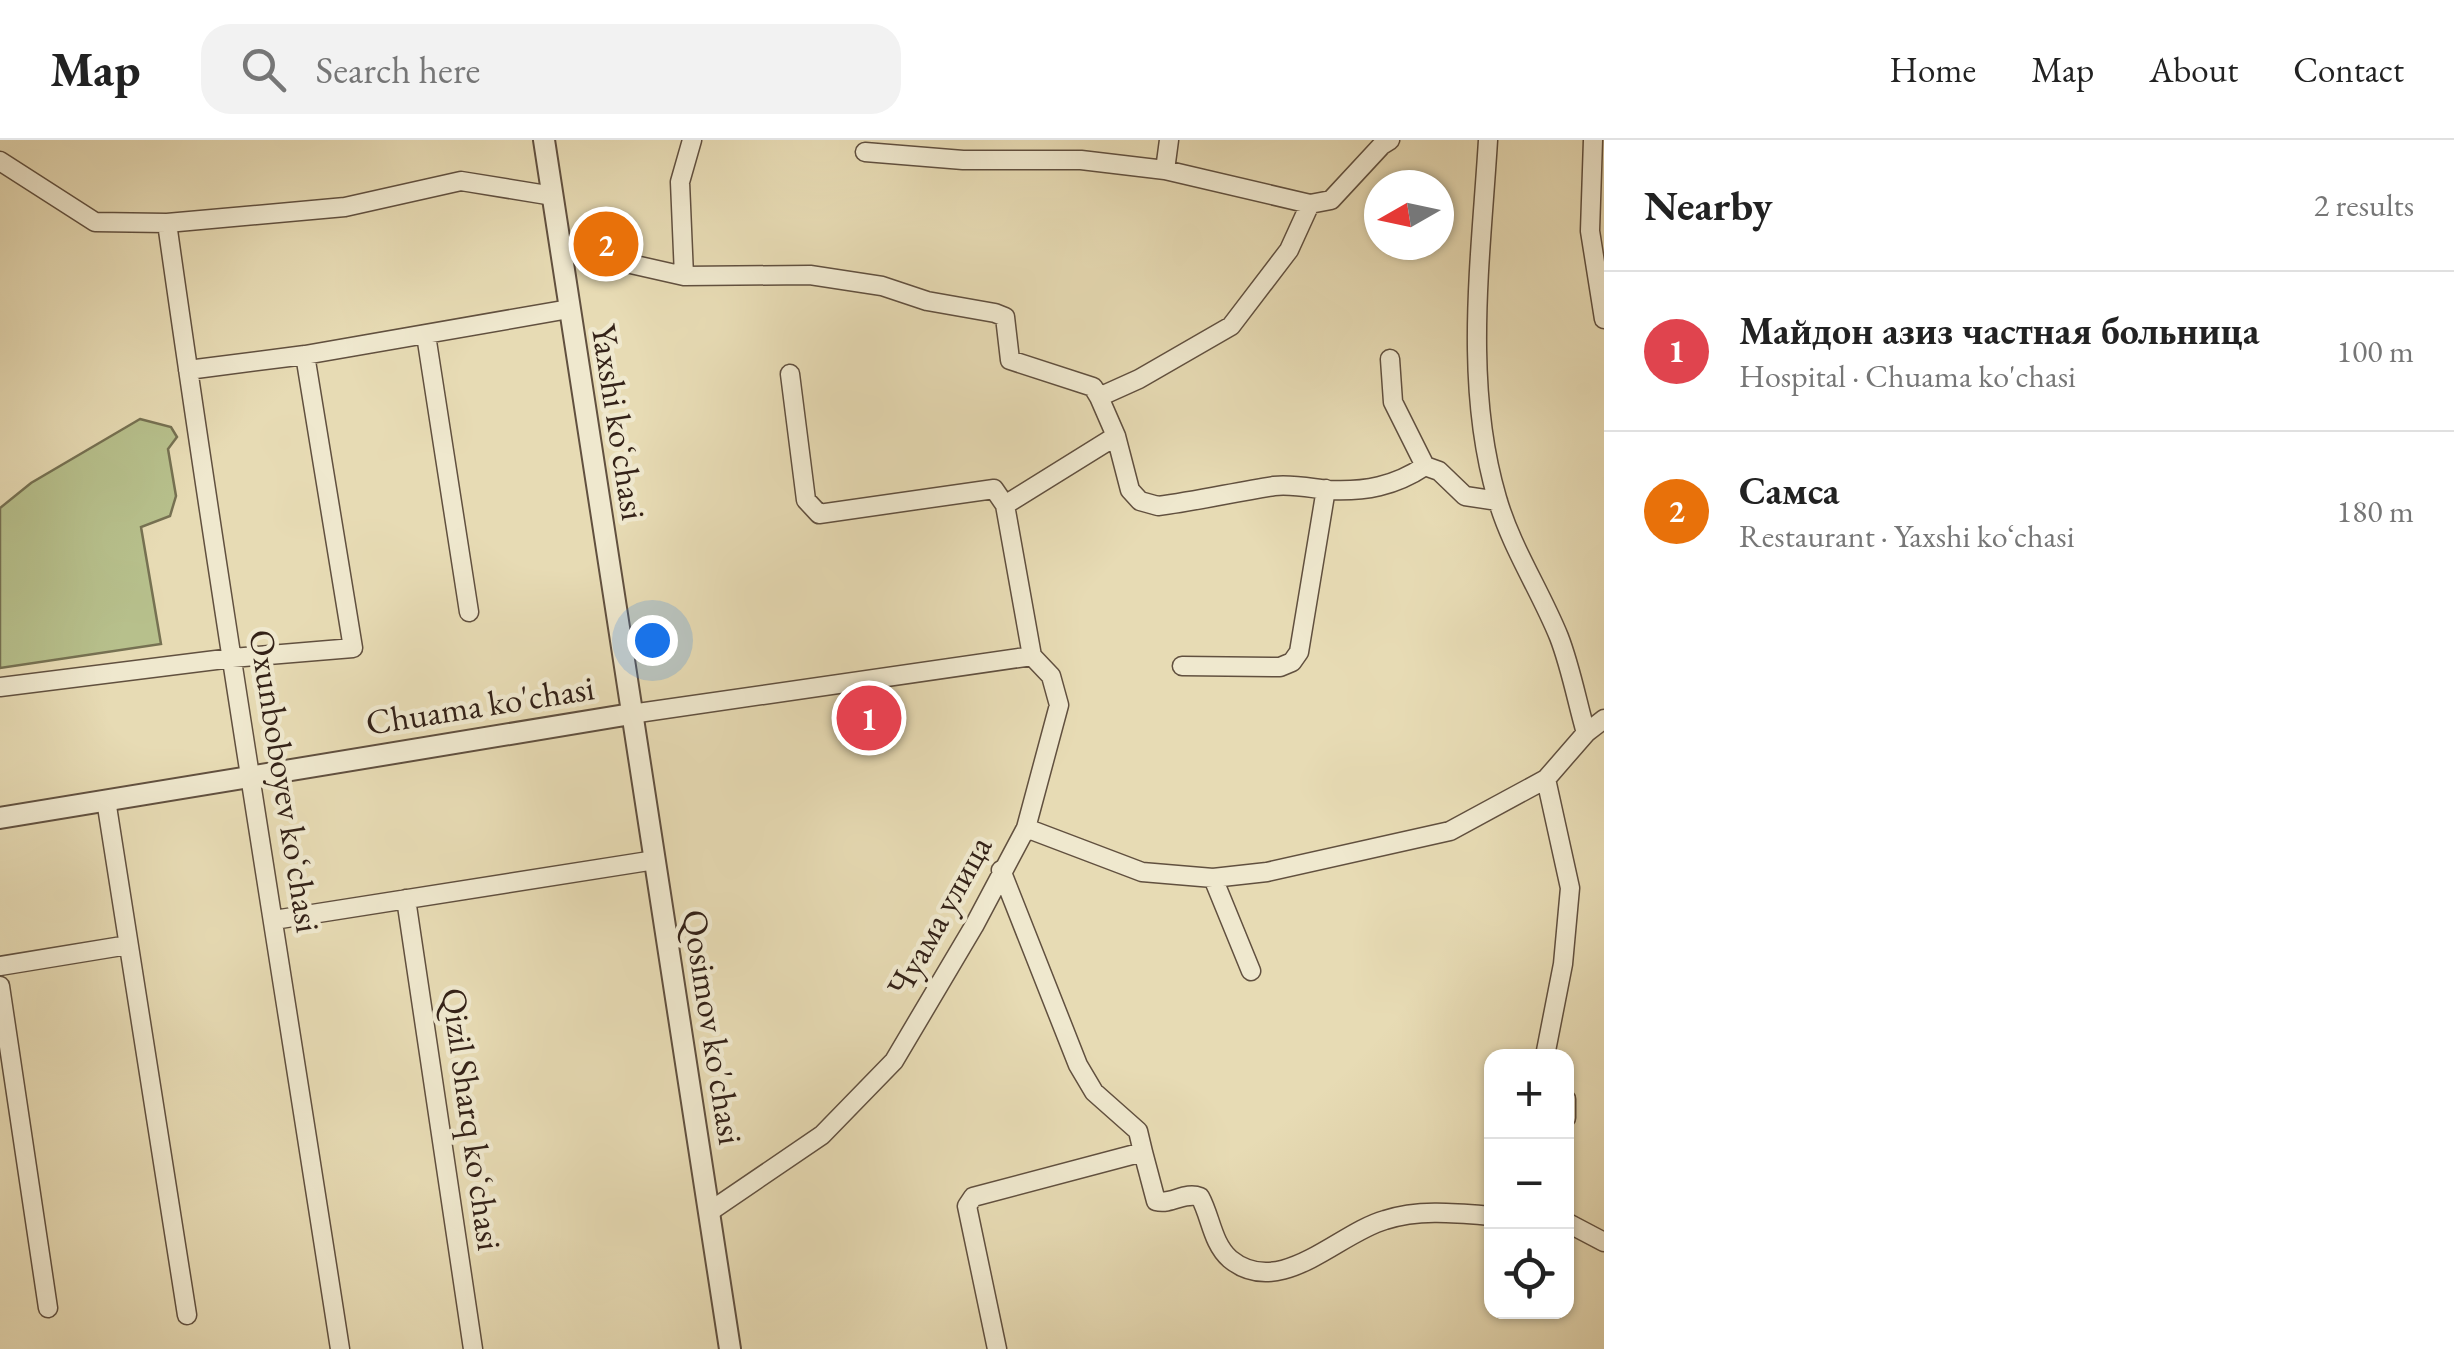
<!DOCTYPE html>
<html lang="en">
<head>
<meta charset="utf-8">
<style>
	:root { --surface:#fff; --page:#f2f2f2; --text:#222; --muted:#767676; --line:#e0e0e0; --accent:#8f2418 }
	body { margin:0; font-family:"EB Garamond",serif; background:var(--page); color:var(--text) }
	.controls { position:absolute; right:30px; bottom:30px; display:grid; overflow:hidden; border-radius:20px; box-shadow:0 2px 8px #0004 }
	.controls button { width:90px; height:90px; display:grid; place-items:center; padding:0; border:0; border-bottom:2px solid var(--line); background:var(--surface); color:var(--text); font:50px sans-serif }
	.compass { position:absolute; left:1364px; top:30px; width:90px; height:90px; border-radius:50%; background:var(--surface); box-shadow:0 2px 8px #0004; rotate:261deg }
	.you { position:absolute; left:652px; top:500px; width:35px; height:35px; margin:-25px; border:8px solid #fff; border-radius:50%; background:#1a73e8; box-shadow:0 0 0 15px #1a73e833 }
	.badge { display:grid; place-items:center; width:65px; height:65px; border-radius:50%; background:var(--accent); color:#fff; font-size:32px; font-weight:700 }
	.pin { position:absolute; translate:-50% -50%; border:5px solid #fff; box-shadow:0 2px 10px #0006 }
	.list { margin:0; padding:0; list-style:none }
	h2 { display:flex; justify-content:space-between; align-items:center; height:130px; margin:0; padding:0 40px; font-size:42px }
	h2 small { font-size:32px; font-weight:400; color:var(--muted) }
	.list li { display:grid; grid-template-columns:65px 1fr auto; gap:30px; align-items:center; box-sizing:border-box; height:160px; padding:0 40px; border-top:2px solid var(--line) }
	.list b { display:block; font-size:38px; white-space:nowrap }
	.list p { margin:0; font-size:32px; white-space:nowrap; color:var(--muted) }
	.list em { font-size:32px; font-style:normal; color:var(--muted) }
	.icon { flex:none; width:55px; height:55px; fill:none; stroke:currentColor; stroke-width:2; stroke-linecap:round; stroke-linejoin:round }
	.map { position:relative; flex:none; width:1604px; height:1209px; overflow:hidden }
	header { display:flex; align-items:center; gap:60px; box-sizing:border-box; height:140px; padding:0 50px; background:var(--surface); border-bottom:2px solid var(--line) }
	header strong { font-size:48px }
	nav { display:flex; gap:55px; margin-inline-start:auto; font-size:35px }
	.search { width:700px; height:90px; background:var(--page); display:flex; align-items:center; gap:25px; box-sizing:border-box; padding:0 35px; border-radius:30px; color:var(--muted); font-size:38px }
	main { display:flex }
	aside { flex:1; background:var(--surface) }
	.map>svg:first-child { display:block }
	.green { fill:#b7c08c; stroke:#767152; stroke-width:2.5 }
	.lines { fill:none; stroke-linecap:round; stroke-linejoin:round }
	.minor-casing { stroke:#61503f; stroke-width:21 }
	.tertiary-casing { stroke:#61503f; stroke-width:24 }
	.minor { stroke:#efe8ce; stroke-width:18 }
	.tertiary { stroke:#efe8ce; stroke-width:20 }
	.labels { text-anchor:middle; stroke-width:9; stroke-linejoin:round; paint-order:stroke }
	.street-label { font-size:35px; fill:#342218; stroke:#efe8ce }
</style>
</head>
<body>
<header>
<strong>Map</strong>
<div class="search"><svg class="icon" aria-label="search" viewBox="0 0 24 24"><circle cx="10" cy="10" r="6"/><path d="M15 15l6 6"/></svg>Search here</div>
<nav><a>Home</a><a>Map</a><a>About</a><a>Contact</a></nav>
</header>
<main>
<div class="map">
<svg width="1604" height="1209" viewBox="0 0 1604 1209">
	<rect width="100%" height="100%" fill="#e7dbb4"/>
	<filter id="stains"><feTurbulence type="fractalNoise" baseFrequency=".002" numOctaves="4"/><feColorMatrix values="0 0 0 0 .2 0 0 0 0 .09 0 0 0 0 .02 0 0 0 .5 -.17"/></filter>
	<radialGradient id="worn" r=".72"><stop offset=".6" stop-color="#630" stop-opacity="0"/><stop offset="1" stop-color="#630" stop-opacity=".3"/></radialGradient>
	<!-- green -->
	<path class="green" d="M 140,279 L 171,287 L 177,297 L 168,309 L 176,356 L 170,376 L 141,387 L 161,504 L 0,528 L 0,368 L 31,343 Z"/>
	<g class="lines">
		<!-- minor casing -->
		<g class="minor-casing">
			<path id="minor" d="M 692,0 L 680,42 L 684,136 L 810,135 L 882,146 L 927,161 L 995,173 L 1005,177 L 1010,220 L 1093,247 L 1099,257
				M 1488,0 C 1481,117 1463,243 1497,358 C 1511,407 1540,450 1559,497 C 1571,528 1577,562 1586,593
				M 1593,0 L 1590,91 L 1604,179
				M 865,12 L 963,20 L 1081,20 L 1165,30 L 1310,64 L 1331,60 L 1382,5 L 1390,0
				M 0,21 L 95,82 L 167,83 L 345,67 L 461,41 L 553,56
				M 1165,30 L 1169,0
				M 1310,64 L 1289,110 L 1231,186 L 1139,239 L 1099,257 L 1116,296 L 1130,350 L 1140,361 L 1158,366 C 1197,361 1235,352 1274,346 C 1293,344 1310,348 1328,350 C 1365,352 1395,346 1425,326 L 1439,331 L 1465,356 L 1498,361
				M 167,83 C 220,459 282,834 340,1209
				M 560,108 L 684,136
				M 426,195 L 469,472
				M 1390,219 L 1393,262 L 1425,326
				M 188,230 L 305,215 L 569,169
				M 790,234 L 806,360 L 819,374 L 994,349 L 1005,365 L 1032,516 L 1051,536 L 1059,565 L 1026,688
				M 1005,365 L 1116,296
				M 1182,526 L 1280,527 L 1292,522 L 1299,512 L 1326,349
				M 0,547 L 232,518 L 353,508 L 305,215
				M 631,574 L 1032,516
				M 106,660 L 187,1175
				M 1213,738 L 1251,831
				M 406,759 L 473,1209
				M 274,780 L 655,720
				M 0,826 L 128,805
				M 0,846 L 48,1168
				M 1545,916 L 1563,824 L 1570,748 L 1546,639
				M 1566,959 L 1566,978
				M 1143,1012 L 1156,1061 C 1172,1065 1185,1051 1200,1057 C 1211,1077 1212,1103 1230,1119 C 1280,1160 1338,1093 1385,1080 C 1419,1069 1456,1073 1492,1076
				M 709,1072 L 822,995 L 894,921 L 974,786 L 1026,688 L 1142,732 L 1213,738 L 1267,732 L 1450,691 L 1546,639 L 1586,593 L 1604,579
				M 1566,1082 L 1604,1102
				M 997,1209 L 967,1066 L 973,1057 L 1143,1012 L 1138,991 L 1094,952 L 1078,925 L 1001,730"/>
		</g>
		<!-- tertiary casing -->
		<g class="tertiary-casing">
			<path id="tertiary" d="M 544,0 L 730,1209
				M 0,678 L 631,574"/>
		</g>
		<!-- minor -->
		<use href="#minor" class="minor"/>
		<!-- tertiary -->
		<use href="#tertiary" class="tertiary"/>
	</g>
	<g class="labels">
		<!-- street labels -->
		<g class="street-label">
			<text transform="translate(619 282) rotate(81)" y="12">Yaxshi koʻchasi</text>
			<text transform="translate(480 565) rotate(-9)" y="12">Chuama ko'chasi</text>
			<text transform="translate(285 641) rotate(81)" y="12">Oxunboboyev koʻchasi</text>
			<text transform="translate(939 776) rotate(-61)" y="12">Чуама улица</text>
			<text transform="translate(713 887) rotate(81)" y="12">Qosimov ko'chasi</text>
			<text transform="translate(472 979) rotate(82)" y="12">Qizil Sharq koʻchasi</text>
		</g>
	</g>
	<rect width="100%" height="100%" filter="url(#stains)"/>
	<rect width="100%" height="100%" fill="url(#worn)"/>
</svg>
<div class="controls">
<button>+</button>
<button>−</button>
<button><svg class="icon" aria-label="locate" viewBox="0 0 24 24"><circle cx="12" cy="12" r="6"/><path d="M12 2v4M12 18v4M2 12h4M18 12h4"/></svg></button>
</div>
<svg class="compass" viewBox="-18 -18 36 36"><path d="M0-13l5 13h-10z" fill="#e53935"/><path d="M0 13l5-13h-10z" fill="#767676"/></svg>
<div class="you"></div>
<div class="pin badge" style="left:869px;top:578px;background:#e0444e">1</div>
<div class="pin badge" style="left:606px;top:104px;background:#e8710a">2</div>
</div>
<aside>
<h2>Nearby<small>2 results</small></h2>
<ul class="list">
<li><span class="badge" style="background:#e0444e">1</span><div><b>Майдон азиз частная больница</b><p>Hospital · Chuama ko'chasi</p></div><em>100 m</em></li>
<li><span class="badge" style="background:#e8710a">2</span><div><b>Самса</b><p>Restaurant · Yaxshi koʻchasi</p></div><em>180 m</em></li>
</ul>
</aside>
</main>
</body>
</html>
